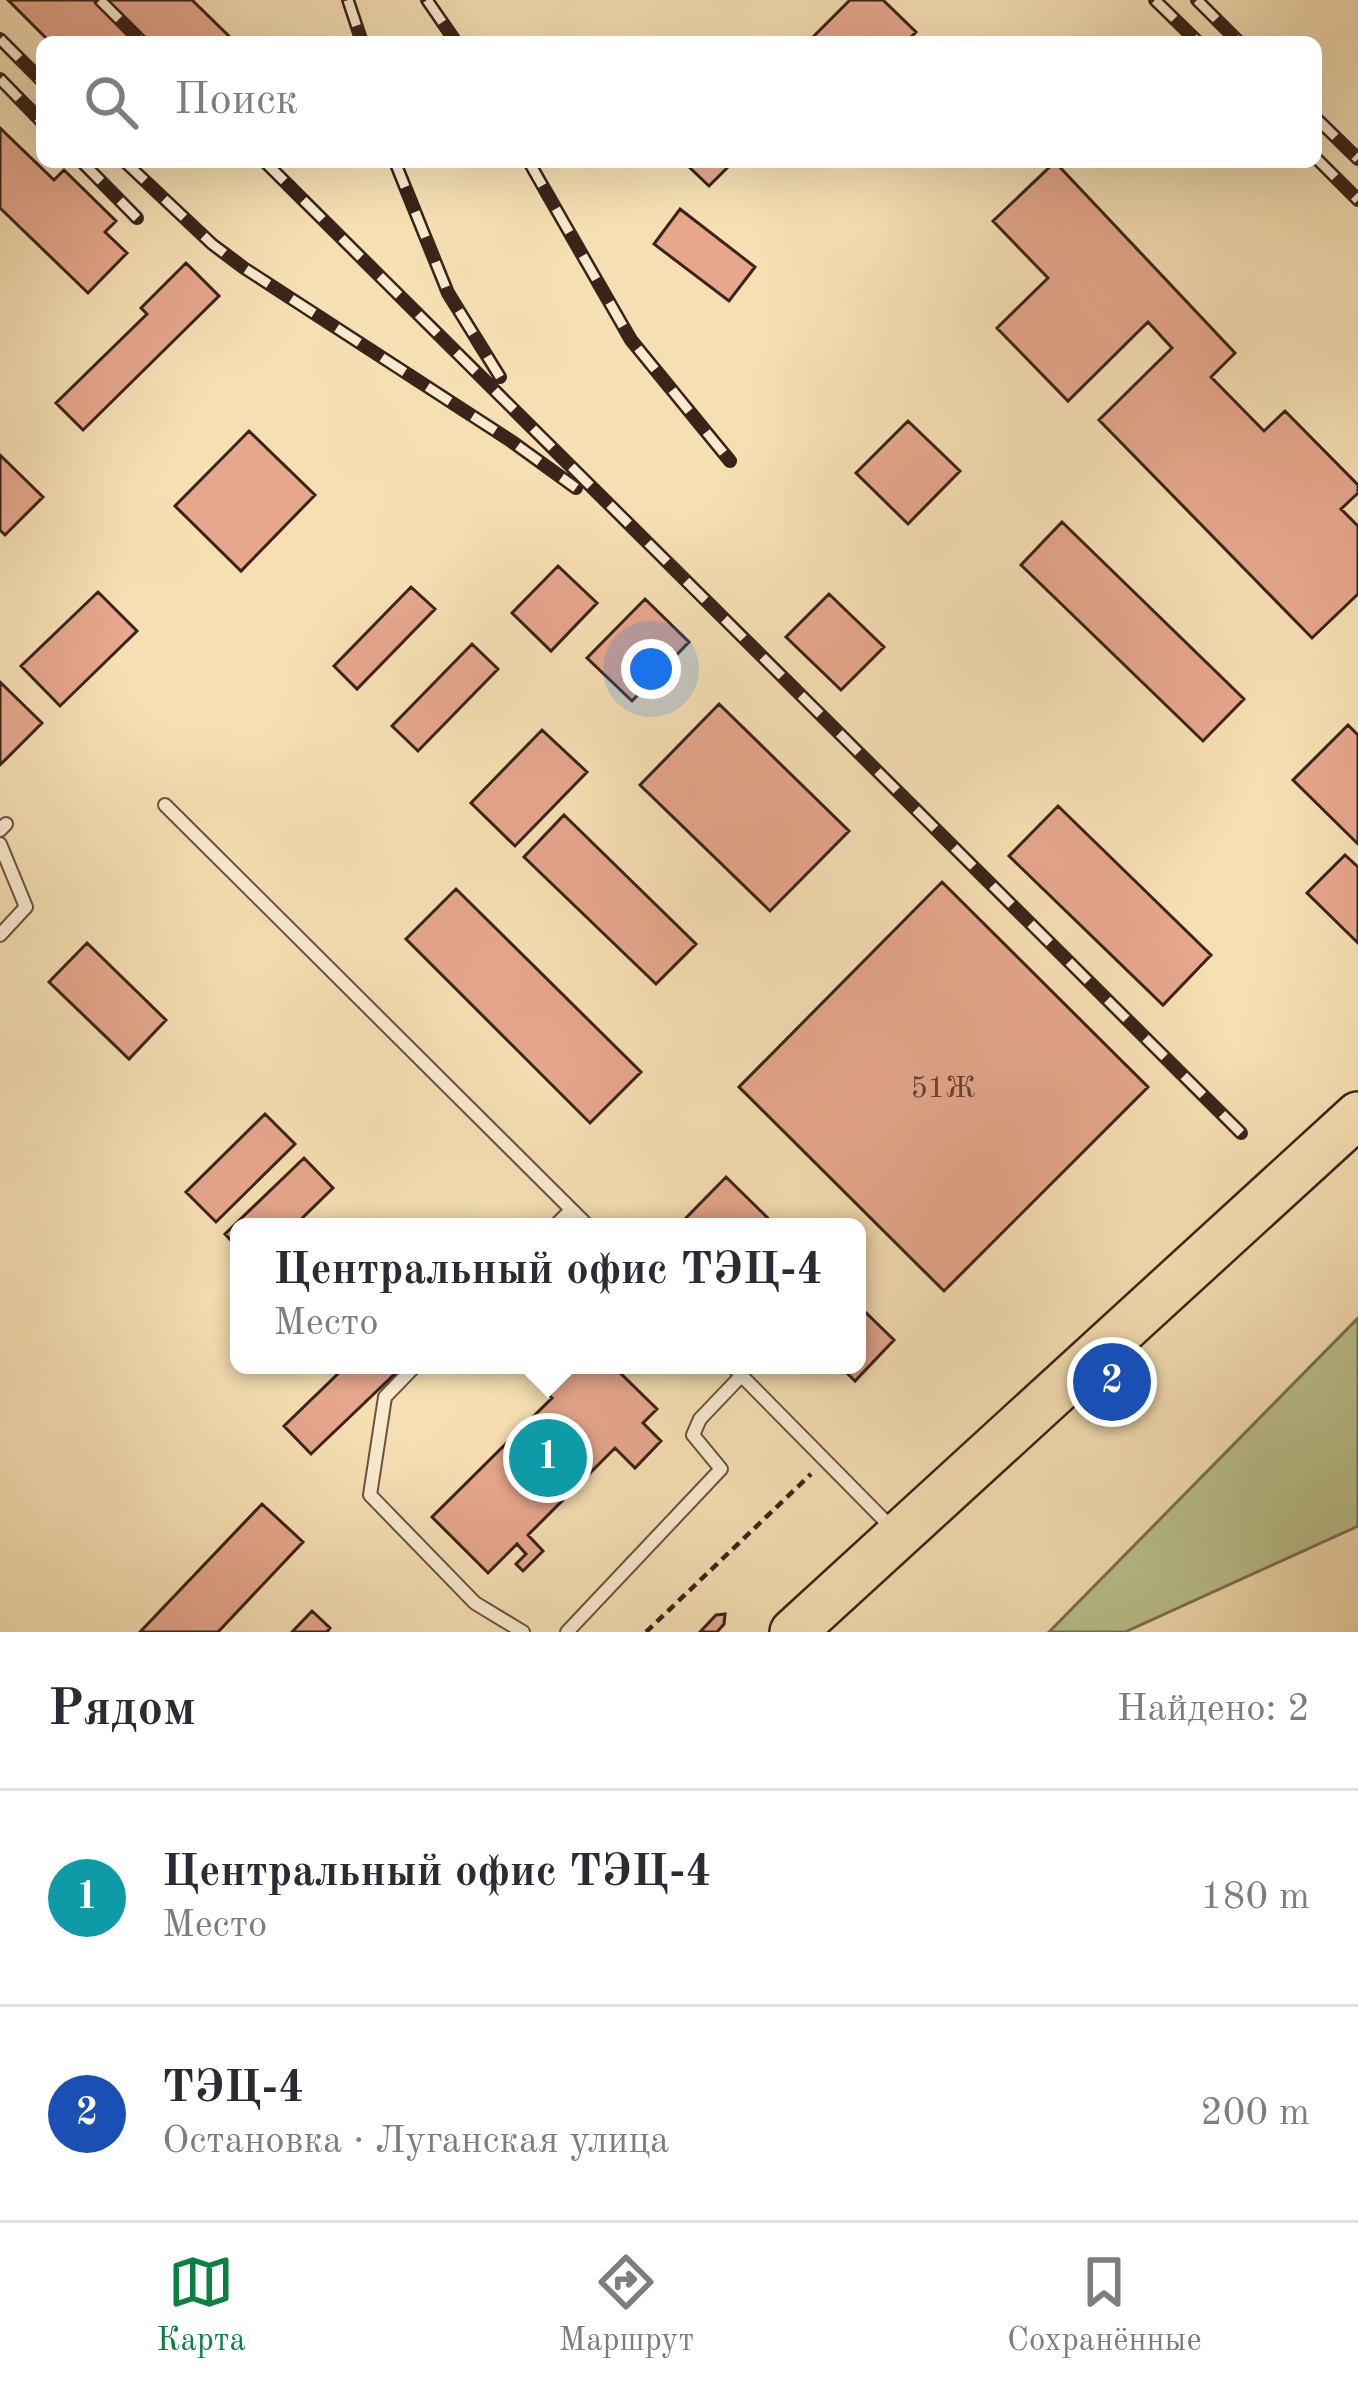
<!DOCTYPE html>
<html lang="ru">
<head>
<meta charset="utf-8">
<style>
	:root { --surface:#fff; --page:#f2f2f3; --text:#2b2b33; --muted:#7c7c81; --line:#e1e1e2; --accent:#0b8043 }
	body { margin:0; font-family:"Old Standard TT",serif; background:var(--page); color:var(--text) }
	.you { position:absolute; left:651px; top:669px; width:42px; height:42px; margin:-30px; border:9px solid #fff; border-radius:50%; background:#1a73e8; box-shadow:0 0 0 18px #1a73e833 }
	.badge { display:grid; place-items:center; width:78px; height:78px; border-radius:50%; background:var(--accent); color:#fff; font-size:39px; font-weight:700 }
	.pin { position:absolute; translate:-50% -50%; border:6px solid #fff; box-shadow:0 3px 12px #0006 }
	.popup { position:absolute; left:230px; top:1218px; width:636px; height:156px; box-sizing:border-box; display:grid; place-content:center; border-radius:18px; background:var(--surface); filter:drop-shadow(0 3px 9px #0005); font-size:39px; white-space:nowrap; color:var(--muted) }
	.popup b { font-size:45px; color:var(--text) }
	.popup::after { content:''; position:absolute; left:50%; top:100%; margin-left:-24px; border:24px solid transparent; border-top-color:var(--surface) }
	.list { margin:0; padding:0; list-style:none }
	h2 { display:flex; justify-content:space-between; align-items:center; height:156px; margin:0; padding:0 48px; font-size:51px }
	h2 small { font-size:39px; font-weight:400; color:var(--muted) }
	.list li { display:grid; grid-template-columns:78px 1fr auto; gap:36px; align-items:center; box-sizing:border-box; height:216px; padding:0 48px; border-top:3px solid var(--line) }
	.list b { display:block; font-size:45px; white-space:nowrap }
	.list p { margin:0; font-size:39px; white-space:nowrap; color:var(--muted) }
	.list em { font-size:39px; font-style:normal; color:var(--muted) }
	.icon { flex:none; width:66px; height:66px; fill:none; stroke:currentColor; stroke-width:2; stroke-linecap:round; stroke-linejoin:round }
	.map { position:relative; flex:none; width:1358px; height:1632px; overflow:hidden }
	.search { position:absolute; background:var(--surface); box-shadow:0 12px 48px #0002; left:36px; right:36px; top:36px; height:132px; display:flex; align-items:center; gap:30px; box-sizing:border-box; padding:0 42px; border-radius:18px; color:var(--muted); font-size:45px }
	.sheet { height:588px; background:var(--surface) }
	nav { display:flex; justify-content:space-around; align-items:center; box-sizing:border-box; height:168px; border-top:3px solid var(--line); background:var(--surface); font-size:33px; color:var(--muted) }
	nav a { display:grid; justify-items:center; gap:6px }
	nav .on { color:var(--accent) }
	.map>svg:first-child { display:block }
	.green { fill:#bbc28d; stroke:#7a7252; stroke-width:3 }
	.building { fill:#e6a78d; stroke:#3a2318; stroke-width:3 }
	.lines { fill:none; stroke-linecap:round; stroke-linejoin:round }
	.lane-casing { stroke:#69523f; stroke-width:16 }
	.highway-casing { stroke:#3a2318; stroke-width:50 }
	.path { stroke:#3a2318; stroke-width:4.5; stroke-dasharray:9 6; stroke-linecap:butt }
	.lane { stroke:#f9eace; stroke-width:12 }
	.highway { stroke:#f6dfb3; stroke-width:45 }
	.rail-casing { stroke:#3a2318; stroke-width:14 }
	.rail { stroke:#f9eace; stroke-width:9; stroke-dasharray:27; stroke-linecap:butt }
	.labels { text-anchor:middle; stroke-width:9; stroke-linejoin:round; paint-order:stroke }
	.number-label { font-size:30px; fill:#654435 }
</style>
</head>
<body>
<div class="map">
<svg width="1358" height="1632" viewBox="0 0 1358 1632">
	<rect width="100%" height="100%" fill="#f6dfb3"/>
	<filter id="stains"><feTurbulence type="fractalNoise" baseFrequency=".00167" numOctaves="4"/><feColorMatrix values="0 0 0 0 .2 0 0 0 0 .09 0 0 0 0 .02 0 0 0 .5 -.17"/></filter>
	<radialGradient id="worn" r=".72"><stop offset=".6" stop-color="#630" stop-opacity="0"/><stop offset="1" stop-color="#630" stop-opacity=".3"/></radialGradient>
	<!-- green -->
	<path class="green" d="M 1358,1318 L 1358,1526 L 1125,1632 L 1049,1632 Z"/>
	<!-- building -->
	<path class="building" d="M 8,0 L 192,0 L 235,42 L 50,42 Z
		M 850,0 L 883,0 L 916,32 L 909,39 L 912,42 L 808,42 Z
		M 0,128 L 54,180 L 64,170 L 116,221 L 105,232 L 127,253 L 88,293 L 0,208 Z
		M 690,162 L 733,162 L 709,186 L 687,165 Z
		M 1055,162 L 1235,353 L 1211,377 L 1264,431 L 1285,411 L 1358,485 L 1358,493 L 1341,509 L 1358,526 L 1358,594 L 1312,638 L 1099,420 L 1172,348 L 1148,322 L 1068,401 L 997,328 L 1048,278 L 993,221 Z
		M 680,209 L 755,267 L 729,301 L 654,244 Z
		M 186,263 L 219,296 L 83,430 L 56,403 L 147,314 L 141,308 Z
		M 908,421 L 960,471 L 908,524 L 856,473 Z
		M 249,431 L 315,495 L 241,571 L 175,506 Z
		M 0,455 L 43,497 L 5,535 L 0,530 Z
		M 1062,522 L 1244,699 L 1203,741 L 1021,565 Z
		M 558,566 L 597,603 L 551,651 L 512,613 Z
		M 411,587 L 435,609 L 357,689 L 334,666 Z
		M 98,592 L 137,631 L 60,706 L 21,666 Z
		M 829,594 L 884,647 L 841,690 L 786,637 Z
		M 645,599 L 689,642 L 632,701 L 587,658 Z
		M 472,644 L 498,669 L 418,751 L 392,726 Z
		M 0,682 L 42,723 L 0,765 Z
		M 719,704 L 849,831 L 770,911 L 640,785 Z
		M 1348,725 L 1358,735 L 1358,844 L 1293,780 Z
		M 542,730 L 587,772 L 515,846 L 471,803 Z
		M 1058,806 L 1211,955 L 1163,1005 L 1009,856 Z
		M 564,815 L 696,944 L 656,984 L 524,857 Z
		M 1345,855 L 1358,867 L 1358,943 L 1307,893 Z
		M 942,882 L 1148,1087 L 944,1291 L 739,1087 Z
		M 456,889 L 641,1072 L 590,1123 L 406,939 Z
		M 87,943 L 166,1020 L 129,1059 L 49,982 Z
		M 265,1114 L 295,1144 L 216,1222 L 186,1192 Z
		M 304,1158 L 333,1188 L 293,1227 L 239,1227 L 239,1249 L 225,1234 Z
		M 726,1177 L 777,1227 L 696,1227 L 686,1218 Z
		M 857,1304 L 894,1340 L 855,1381 L 839,1365 L 857,1365 Z
		M 347,1365 L 404,1365 L 311,1454 L 284,1426 Z
		M 552,1365 L 612,1365 L 657,1409 L 643,1423 L 661,1441 L 635,1468 L 615,1448 L 528,1535 L 543,1551 L 523,1571 L 516,1564 L 526,1554 L 517,1544 L 488,1573 L 432,1517 L 552,1398 L 535,1382 Z
		M 262,1504 L 303,1542 L 218,1632 L 140,1632 Z
		M 312,1611 L 330,1628 L 327,1632 L 292,1632 Z
		M 725,1614 L 724,1624 L 717,1632 L 700,1632 L 716,1615 Z"/>
	<g class="lines">
		<!-- lane casing -->
		<g class="lane-casing">
			<path id="lane" d="M 165,805 L 589,1227
				M 0,830 L 6,824
				M 0,844 L 26,907 L 0,935
				M 554,1227 L 571,1210
				M 416,1365 L 385,1397 L 370,1495 L 475,1603 L 523,1632
				M 731,1365 L 892,1528
				M 567,1632 L 721,1469 L 693,1435 L 700,1419 L 742,1375"/>
		</g>
		<!-- highway casing -->
		<g class="highway-casing">
			<path id="highway" d="M 793,1632 L 1358,1115"/>
		</g>
		<!-- path -->
		<path class="path" d="M 646,1632 L 811,1474"/>
		<!-- lane -->
		<use href="#lane" class="lane"/>
		<!-- highway -->
		<use href="#highway" class="highway"/>
		<!-- rail casing -->
		<g class="rail-casing">
			<path id="rail" d="M 100,0 L 142,42
				M 348,0 L 362,42
				M 427,0 L 456,42
				M 1155,0 L 1198,42
				M 1197,0 L 1239,42
				M 0,39 L 42,81
				M 0,79 L 42,122
				M 1316,118 L 1358,159
				M 1316,158 L 1358,200
				M 82,162 L 137,218
				M 125,162 L 212,244 L 244,268 L 511,441 L 576,488
				M 265,162 L 1241,1133
				M 395,162 L 448,293 L 500,377
				M 529,162 L 631,340 L 730,461"/>
		</g>
		<!-- rail -->
		<use href="#rail" class="rail"/>
	</g>
	<g class="labels">
		<!-- number labels -->
		<g class="number-label">
			<text x="943" y="1097">51Ж</text>
		</g>
	</g>
	<rect width="100%" height="100%" filter="url(#stains)"/>
	<rect width="100%" height="100%" fill="url(#worn)"/>
</svg>
<div class="you"></div>
<div class="pin badge" style="left:548px;top:1458px;background:#0f9aa8">1</div>
<div class="popup"><b>Центральный офис ТЭЦ-4</b>Место</div>
<div class="pin badge" style="left:1112px;top:1382px;background:#1a4fb4">2</div>
<div class="search"><svg class="icon" aria-label="search" viewBox="0 0 24 24"><circle cx="10" cy="10" r="6"/><path d="M15 15l6 6"/></svg>Поиск</div>
</div>
<section class="sheet">
<h2>Рядом<small>Найдено: 2</small></h2>
<ul class="list">
<li><span class="badge" style="background:#0f9aa8">1</span><div><b>Центральный офис ТЭЦ-4</b><p>Место</p></div><em>180 m</em></li>
<li><span class="badge" style="background:#1a4fb4">2</span><div><b>ТЭЦ-4</b><p>Остановка · Луганская улица</p></div><em>200 m</em></li>
</ul>
</section>
<nav>
<a class="on"><svg class="icon" aria-label="map" viewBox="0 0 24 24"><path d="M3 6l6-2 6 2 6-2v14l-6 2-6-2-6 2zM9 4v14M15 6v14"/></svg>Карта</a>
<a><svg class="icon" aria-label="directions" viewBox="0 0 24 24"><path d="M12 3l9 9-9 9-9-9zM9 14v-3h6M13 9l2 2-2 2"/></svg>Маршрут</a>
<a><svg class="icon" aria-label="saved" viewBox="0 0 24 24"><path d="M7 4h10v16l-5-4-5 4z"/></svg>Сохранённые</a>
</nav>
</body>
</html>
